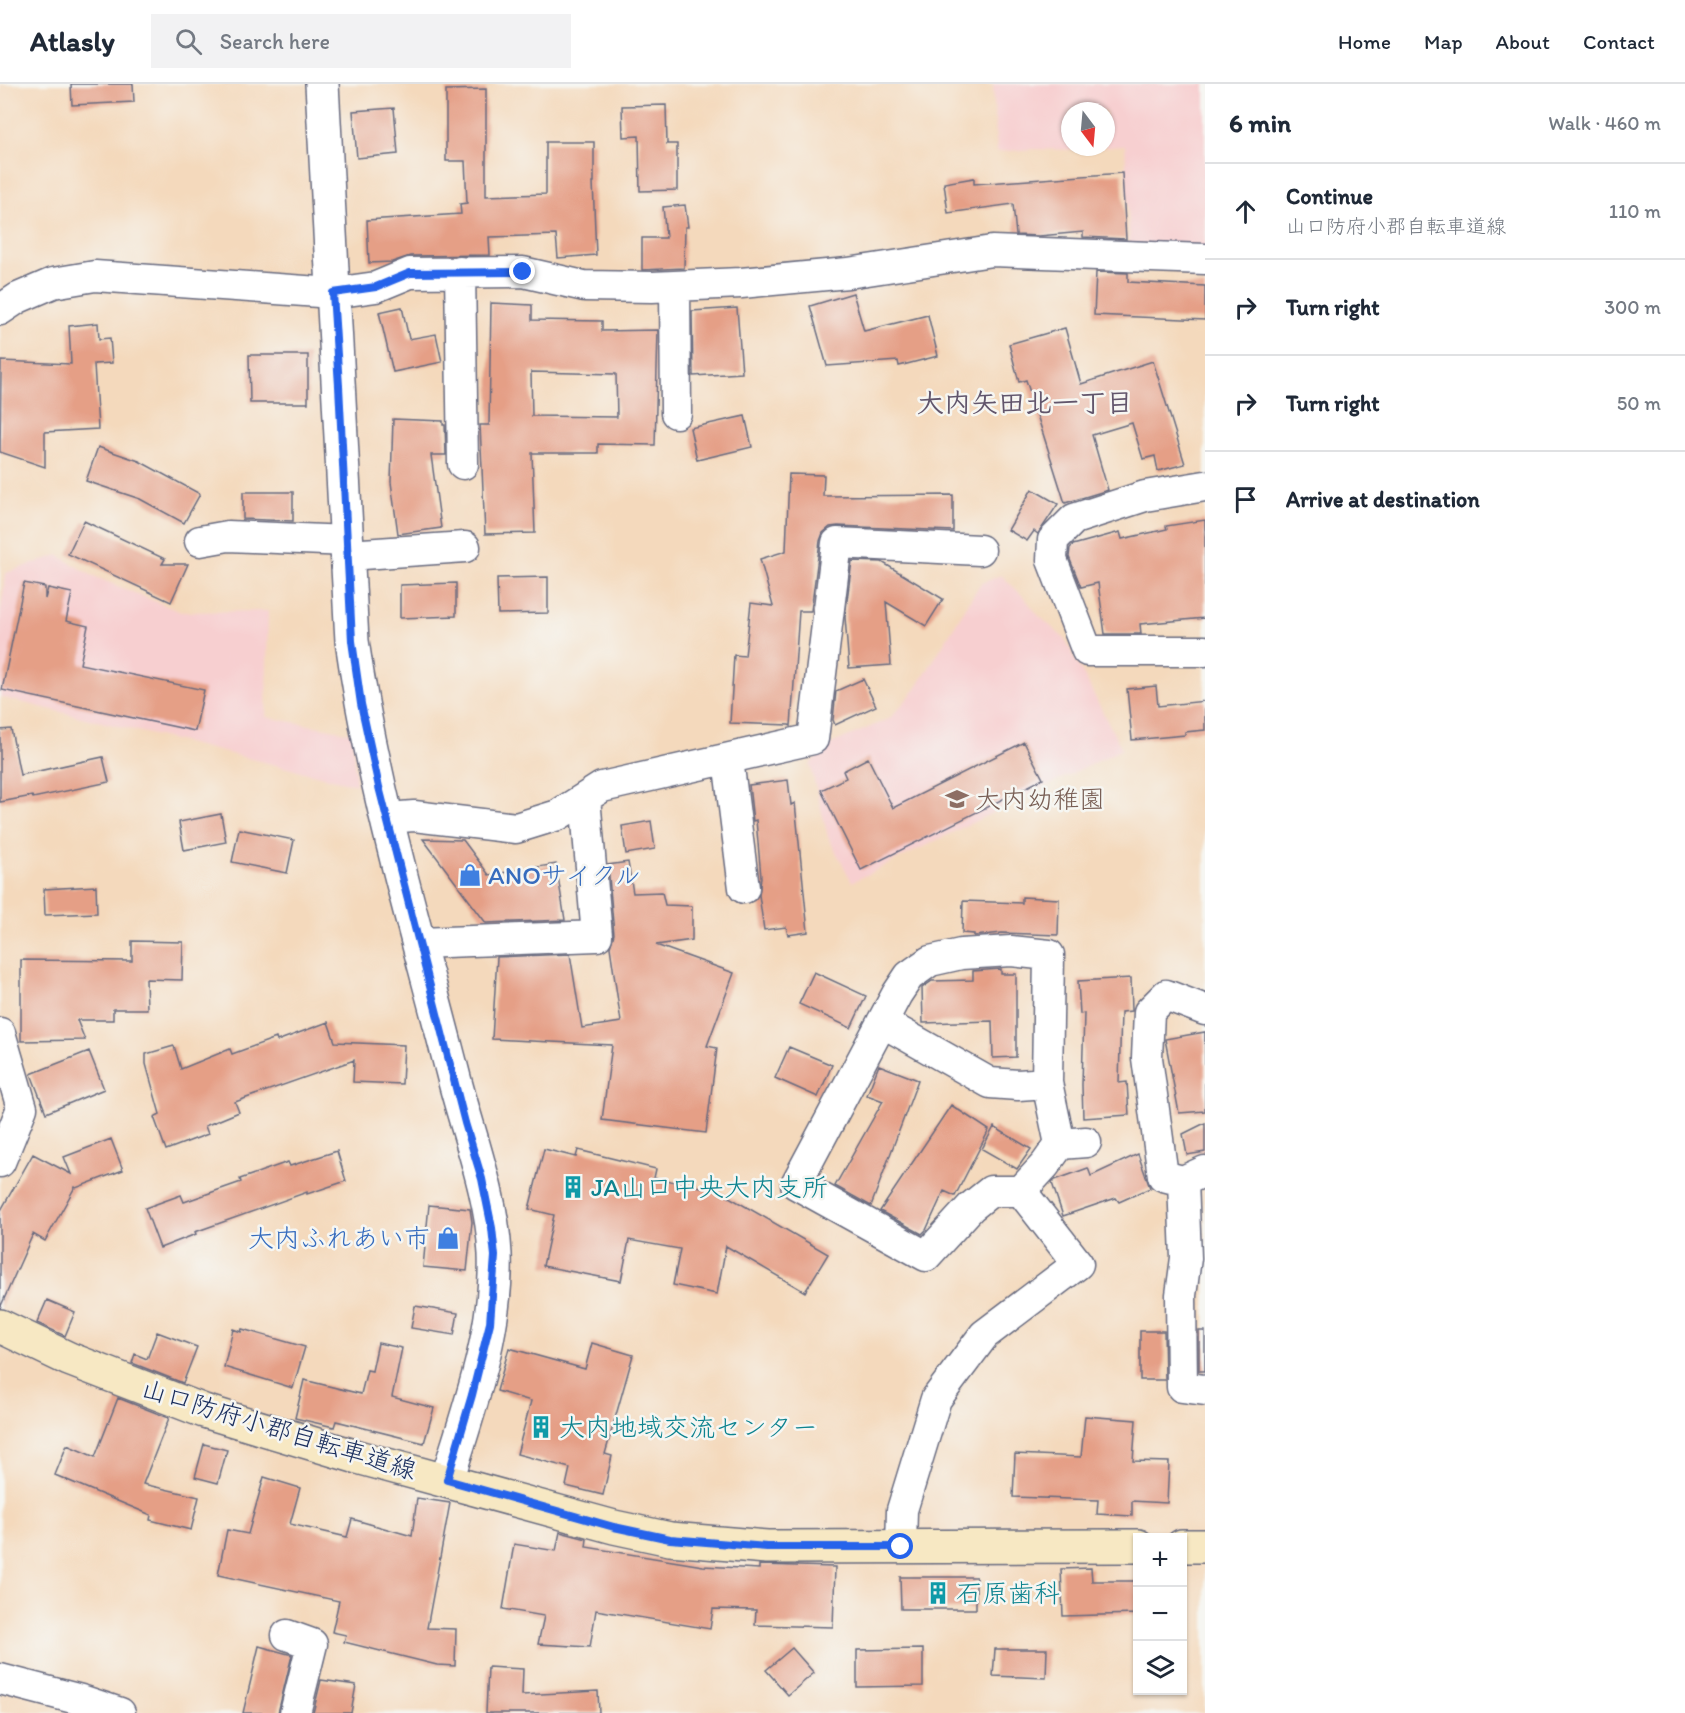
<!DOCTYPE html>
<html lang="en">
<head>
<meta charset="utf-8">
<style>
	:root { --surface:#fff; --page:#f2f2f3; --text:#1f2937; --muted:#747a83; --line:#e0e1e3 }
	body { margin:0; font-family:Itim,"Klee One",sans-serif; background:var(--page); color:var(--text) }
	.controls { position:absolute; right:18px; bottom:18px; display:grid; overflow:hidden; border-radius:0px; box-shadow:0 2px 4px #0004 }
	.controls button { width:54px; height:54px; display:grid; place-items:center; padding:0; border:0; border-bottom:2px solid var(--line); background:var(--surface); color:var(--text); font:30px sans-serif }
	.compass { position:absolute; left:1061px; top:18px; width:54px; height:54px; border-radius:50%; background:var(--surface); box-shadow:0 2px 4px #0004; rotate:164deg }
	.stop { position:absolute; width:18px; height:18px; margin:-14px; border:4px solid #2563eb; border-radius:50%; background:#fff }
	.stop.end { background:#2563eb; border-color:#fff; box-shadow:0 2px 6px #0008 }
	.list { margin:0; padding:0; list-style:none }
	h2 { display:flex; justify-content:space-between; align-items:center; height:78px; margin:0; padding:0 24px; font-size:26px }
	h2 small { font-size:20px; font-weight:400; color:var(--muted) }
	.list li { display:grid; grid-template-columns:39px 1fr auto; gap:18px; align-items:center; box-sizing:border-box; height:96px; padding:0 24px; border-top:2px solid var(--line) }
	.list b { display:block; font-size:22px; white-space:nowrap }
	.list p { margin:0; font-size:20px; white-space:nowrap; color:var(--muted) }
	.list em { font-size:20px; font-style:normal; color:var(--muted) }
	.icon { flex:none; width:33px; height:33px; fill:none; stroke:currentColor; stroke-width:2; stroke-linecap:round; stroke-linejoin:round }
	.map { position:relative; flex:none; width:1205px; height:1629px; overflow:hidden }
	header { display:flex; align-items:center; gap:36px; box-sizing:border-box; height:84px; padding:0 30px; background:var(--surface); border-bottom:2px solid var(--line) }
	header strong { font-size:28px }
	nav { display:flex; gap:33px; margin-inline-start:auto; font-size:21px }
	.search { width:420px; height:54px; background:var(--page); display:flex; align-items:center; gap:15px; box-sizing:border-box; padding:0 21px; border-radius:0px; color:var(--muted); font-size:22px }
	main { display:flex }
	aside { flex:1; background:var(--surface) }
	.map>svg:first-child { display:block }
	.built { fill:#f7cfd0; fill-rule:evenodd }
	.building { fill:#e59f86; fill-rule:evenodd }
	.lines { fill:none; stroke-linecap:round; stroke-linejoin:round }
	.minor-casing { stroke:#676a7f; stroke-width:33 }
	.tertiary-casing { stroke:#676a7f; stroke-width:36 }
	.secondary-casing { stroke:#676a7f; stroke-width:36 }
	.minor { stroke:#fff; stroke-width:30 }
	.tertiary { stroke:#fff; stroke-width:33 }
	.secondary { stroke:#f7e8c3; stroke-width:33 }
	.route { stroke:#2563eb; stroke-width:8 }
	.labels { text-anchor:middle; stroke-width:5; stroke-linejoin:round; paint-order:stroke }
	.education-label { font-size:26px; fill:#785e54; stroke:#f6f6f2; text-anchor:start }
	.shop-label { font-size:26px; fill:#366cbe; stroke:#f6f6f2; text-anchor:start }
	.culture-label { font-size:26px; fill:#0d838f; stroke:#f6f6f2; text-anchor:start }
	.street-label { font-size:26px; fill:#1b2f5e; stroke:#f6f6f2 }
	.neighbourhood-label { font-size:27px; font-weight:bold; fill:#62566c; stroke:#f6f6f2 }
</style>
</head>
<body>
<header>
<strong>Atlasly</strong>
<div class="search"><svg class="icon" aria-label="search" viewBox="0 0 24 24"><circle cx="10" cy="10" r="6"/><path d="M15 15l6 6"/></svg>Search here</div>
<nav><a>Home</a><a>Map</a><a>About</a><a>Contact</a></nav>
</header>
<main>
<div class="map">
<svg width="1205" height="1629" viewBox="0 0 1205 1629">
	<rect width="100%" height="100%" fill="#f6f6f2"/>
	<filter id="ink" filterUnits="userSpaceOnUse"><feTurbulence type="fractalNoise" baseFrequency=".0167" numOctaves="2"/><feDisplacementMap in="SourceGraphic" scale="12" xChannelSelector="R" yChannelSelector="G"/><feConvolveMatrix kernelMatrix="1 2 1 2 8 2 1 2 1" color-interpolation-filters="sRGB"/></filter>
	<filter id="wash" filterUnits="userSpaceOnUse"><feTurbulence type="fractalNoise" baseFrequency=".008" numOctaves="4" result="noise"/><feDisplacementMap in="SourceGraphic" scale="24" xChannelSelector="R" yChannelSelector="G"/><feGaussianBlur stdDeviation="1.35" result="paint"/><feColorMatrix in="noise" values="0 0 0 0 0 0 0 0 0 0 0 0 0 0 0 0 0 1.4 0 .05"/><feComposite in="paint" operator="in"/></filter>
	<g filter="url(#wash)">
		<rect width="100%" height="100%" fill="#f4d9bc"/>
		<!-- built -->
		<path class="built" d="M 993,0 L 1205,0 L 1205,170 L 1130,167 L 1125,62 L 1072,66 L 1034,65 L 997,68 ZM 1070,27 L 1106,27 L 1106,63 L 1070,63 Z
			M 58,471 L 91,491 L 181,528 L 268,527 L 266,633 L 352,649 L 356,701 L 0,613 L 0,530 L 6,489 Z
			M 1001,491 L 1024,513 L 1038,531 L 1065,555 L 1122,665 L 852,798 L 828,753 L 810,680 L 833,659 L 889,635 L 916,605 L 980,500 Z"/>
		<g id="blocks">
			<!-- building -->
			<path class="building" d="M 71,0 L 133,0 L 134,18 L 72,21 Z
				M 486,5 L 486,112 L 546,110 L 546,58 L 594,58 L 594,98 L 593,98 L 596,171 L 558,174 L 556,151 L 489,153 L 490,171 L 410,172 L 392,178 L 369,179 L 367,136 L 461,130 L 460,120 L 467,119 L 465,77 L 446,77 L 446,6 Z
				M 666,21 L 667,60 L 677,60 L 677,106 L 640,107 L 639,52 L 623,53 L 622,22 Z
				M 394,24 L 398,70 L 357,74 L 353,27 Z
				M 1122,89 L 1126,155 L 1083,153 L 1083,148 L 1039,152 L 1016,151 L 1013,120 L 948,129 L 944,99 L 974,94 L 974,100 Z
				M 685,121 L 688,143 L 685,143 L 684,184 L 642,186 L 642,154 L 666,154 L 663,123 Z
				M 1096,188 L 1128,189 L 1128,198 L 1205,202 L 1205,236 L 1094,231 Z
				M 853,209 L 864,247 L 928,231 L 938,272 L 899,282 L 898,277 L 827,282 L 810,222 Z
				M 491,219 L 532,221 L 532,236 L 602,237 L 602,247 L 658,246 L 655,361 L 598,360 L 598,369 L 532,369 L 535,449 L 485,450 L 480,341 L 489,341 ZM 531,288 L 616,290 L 617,333 L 532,332 Z
				M 402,223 L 409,255 L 436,250 L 442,278 L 393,288 L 379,228 Z
				M 737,224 L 742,289 L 693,292 L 692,227 Z
				M 98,239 L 99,255 L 110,254 L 112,279 L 94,280 L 98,345 L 45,348 L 45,383 L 0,368 L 1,277 L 71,280 L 69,242 Z
				M 1065,244 L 1081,300 L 1153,277 L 1185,380 L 1158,387 L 1155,372 L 1143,375 L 1132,339 L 1092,351 L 1108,406 L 1065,419 L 1026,296 L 1019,298 L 1009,260 Z
				M 249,271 L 308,271 L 308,319 L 250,319 Z
				M 745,332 L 752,363 L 697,376 L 690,344 Z
				M 393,335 L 443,337 L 443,341 L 445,341 L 446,371 L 431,371 L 441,444 L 398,450 L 391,398 Z
				M 98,363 L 139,377 L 200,410 L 184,439 L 140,415 L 86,397 Z
				M 789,390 L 824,391 L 823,412 L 953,411 L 953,447 L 838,442 L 830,443 L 823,449 L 820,457 L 811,527 L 799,527 L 791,642 L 789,641 L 730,639 L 734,571 L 745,572 L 751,519 L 773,522 L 760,475 L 786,467 Z
				M 1032,405 L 1058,420 L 1038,450 L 1034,447 L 1027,457 L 1008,446 Z
				M 243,408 L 293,408 L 293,437 L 243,435 Z
				M 1205,436 L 1205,534 L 1140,540 L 1141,550 L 1105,550 L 1098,499 L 1081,503 L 1069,473 L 1070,464 L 1073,461 L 1120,448 L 1122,455 L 1167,445 L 1166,442 Z
				M 84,437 L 165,475 L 162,480 L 188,480 L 171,518 L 68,470 Z
				M 852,477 L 882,478 L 943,515 L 926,542 L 886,518 L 891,581 L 849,584 L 845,533 Z
				M 548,493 L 548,529 L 498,530 L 497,494 Z
				M 24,499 L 45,503 L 45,515 L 48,504 L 72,509 L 66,537 L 88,542 L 80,580 L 204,606 L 195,647 L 2,606 Z
				M 456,499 L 456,532 L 400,534 L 400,501 Z
				M 863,595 L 876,622 L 835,641 L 833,636 L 836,607 Z
				M 1156,602 L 1158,622 L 1205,617 L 1205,646 L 1185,648 L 1185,651 L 1132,656 L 1127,605 Z
				M 11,645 L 20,691 L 103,673 L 109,698 L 33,714 L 32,712 L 0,718 L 0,646 Z
				M 1024,658 L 1043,695 L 861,786 L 821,706 L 846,694 L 843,687 L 868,674 L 893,724 Z
				M 788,696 L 791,721 L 795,719 L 808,848 L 788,851 L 786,843 L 764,846 L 759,811 L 761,793 L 756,736 L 753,737 L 749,701 Z
				M 221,730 L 226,758 L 184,766 L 179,738 Z
				M 651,737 L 655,765 L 626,770 L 622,742 Z
				M 239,745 L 294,756 L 287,789 L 232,778 Z
				M 423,755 L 463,756 L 489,791 L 556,780 L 565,836 L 486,839 Z
				M 628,778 L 633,809 L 662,808 L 665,821 L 692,822 L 692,856 L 656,861 L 734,889 L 707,962 L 717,964 L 706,1049 L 602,1036 L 612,961 L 492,955 L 497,873 L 570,870 L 582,944 L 621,938 L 610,863 L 614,850 L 608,781 Z
				M 96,802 L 97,829 L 45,831 L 44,805 Z
				M 1022,813 L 1059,815 L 1058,851 L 1002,849 L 974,852 L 974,850 L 962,849 L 963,817 L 1022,819 Z
				M 132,857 L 183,858 L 182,896 L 146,895 L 147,925 L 113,925 L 113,936 L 77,936 L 85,956 L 21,957 L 21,876 L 132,877 Z
				M 1001,885 L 1001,890 L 1016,890 L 1016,973 L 993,974 L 992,937 L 923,939 L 922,904 L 932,897 L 973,896 L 973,887 Z
				M 814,888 L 866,912 L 851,944 L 799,920 Z
				M 1131,894 L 1132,927 L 1121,928 L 1119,999 L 1127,998 L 1129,1031 L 1083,1034 L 1082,1001 L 1084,929 L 1080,930 L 1078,897 Z
				M 328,938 L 335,958 L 404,961 L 402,1000 L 353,998 L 354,976 L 235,1018 L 239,1028 L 205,1042 L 208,1050 L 166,1066 L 154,1033 L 160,1030 L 146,980 L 146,970 L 174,962 L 181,985 L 230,965 L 232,970 L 276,954 L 277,957 Z
				M 1205,948 L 1205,1027 L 1179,1029 L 1165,955 Z
				M 789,963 L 832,981 L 818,1013 L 775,994 Z
				M 89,967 L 104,1005 L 46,1029 L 31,990 Z
				M 879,981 L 918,996 L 871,1122 L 835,1102 L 883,1017 L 867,1011 Z
				M 951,1021 L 989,1046 L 955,1112 L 944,1107 L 926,1146 L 922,1150 L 880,1127 Z
				M 1205,1039 L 1205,1068 L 1187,1071 L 1183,1050 Z
				M 994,1043 L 1031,1065 L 1017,1085 L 982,1065 Z
				M 111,1055 L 123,1086 L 76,1104 L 75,1103 L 45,1157 L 33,1150 L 0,1224 L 0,1128 L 33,1070 L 71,1090 L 64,1073 Z
				M 544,1065 L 576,1073 L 578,1066 L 656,1085 L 654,1094 L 717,1106 L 828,1170 L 805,1208 L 726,1162 L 717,1210 L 673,1201 L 680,1165 L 629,1156 L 621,1197 L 543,1182 L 554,1131 L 529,1125 Z
				M 337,1067 L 346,1097 L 307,1110 L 307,1108 L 195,1148 L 196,1150 L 160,1164 L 145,1124 L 181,1111 L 184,1118 L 241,1098 L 240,1095 L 288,1078 L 290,1082 Z
				M 1138,1070 L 1150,1104 L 1119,1118 L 1116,1114 L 1063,1132 L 1052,1099 L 1055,1096 L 1088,1084 L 1091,1092 Z
				M 429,1121 L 470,1125 L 472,1138 L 467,1187 L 423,1183 Z
				M 47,1216 L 75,1228 L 65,1252 L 37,1239 Z
				M 415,1222 L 458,1229 L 454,1251 L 411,1244 Z
				M 233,1245 L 241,1248 L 242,1245 L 305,1263 L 293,1304 L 224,1283 Z
				M 1140,1247 L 1164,1247 L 1165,1296 L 1140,1296 Z
				M 1199,1247 L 1205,1247 L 1205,1287 L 1199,1287 Z
				M 157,1248 L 197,1263 L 183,1299 L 132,1279 L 135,1270 L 147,1275 Z
				M 378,1259 L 402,1264 L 392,1313 L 434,1324 L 424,1359 L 336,1337 L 334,1343 L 295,1334 L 304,1296 L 361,1310 L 367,1286 L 372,1287 Z
				M 592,1259 L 633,1271 L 605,1370 L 612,1372 L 603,1411 L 566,1402 L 570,1384 L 517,1370 L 531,1317 L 497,1307 L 509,1264 L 585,1285 Z
				M 118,1314 L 169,1334 L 143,1400 L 199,1413 L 191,1446 L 150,1436 L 151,1431 L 55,1391 L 67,1361 L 95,1373 Z
				M 1085,1332 L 1136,1336 L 1133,1377 L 1169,1378 L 1167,1419 L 1132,1417 L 1132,1432 L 1097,1430 L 1098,1416 L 1013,1413 L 1015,1370 L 1081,1373 Z
				M 204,1360 L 227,1366 L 218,1399 L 195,1393 Z
				M 264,1393 L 300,1404 L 290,1440 L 347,1453 L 352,1435 L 412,1452 L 417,1414 L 450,1419 L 427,1544 L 456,1545 L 455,1582 L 437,1581 L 344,1558 L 346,1551 L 332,1548 L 339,1517 L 218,1491 L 227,1446 L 248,1450 Z
				M 560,1448 L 587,1455 L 586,1463 L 703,1482 L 759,1485 L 759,1481 L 835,1483 L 833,1543 L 755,1541 L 756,1526 L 713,1525 L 710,1545 L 596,1526 L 590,1563 L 538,1560 L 544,1532 L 503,1525 L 514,1460 L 556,1467 Z
				M 1091,1484 L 1092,1497 L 1137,1497 L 1137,1530 L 1063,1532 L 1061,1485 Z
				M 900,1493 L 976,1493 L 976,1525 L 901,1525 Z
				M 259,1562 L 292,1571 L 278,1629 L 243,1629 Z
				M 792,1564 L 814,1589 L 788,1611 L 766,1586 Z
				M 923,1565 L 923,1602 L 857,1603 L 857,1566 Z
				M 995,1565 L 1047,1565 L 1046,1594 L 993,1592 Z
				M 488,1583 L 523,1585 L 522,1611 L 598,1607 L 599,1629 L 486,1629 Z
				M 321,1596 L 356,1601 L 351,1629 L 313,1629 Z"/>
		</g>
	</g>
	<g filter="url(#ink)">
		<use href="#blocks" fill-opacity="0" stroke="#676a7f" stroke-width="1.5"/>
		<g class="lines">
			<!-- minor casing -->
			<g class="minor-casing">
				<path id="minor" d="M 460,188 L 463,380
					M 675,202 L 676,329
					M 0,226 L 18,214 L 53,199 L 95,192 L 333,209 L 376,203 L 410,189 L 523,188 L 584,202 L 652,203 L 741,199 L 848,189 L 992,167 L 1205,175
					M 1205,402 L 1145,412 L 1074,435 L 1053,456 L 1052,476 L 1087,567 L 1205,567
					M 200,457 L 228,452 L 348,457
					M 348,471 L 465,463
					M 728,675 L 744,804
					M 387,734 L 414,732 L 516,744 L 558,731 L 602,703 L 813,655 L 837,459 L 980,466
					M 420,859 L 597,852 L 585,714
					M 1205,926 L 1166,911 L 1149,928 L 1147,974 L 1163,1092 L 1183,1097 L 1205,1087
					M 882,938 L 990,999 L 1018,1001 L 1047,999
					M 0,949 L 22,1024 L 0,1078
					M 1060,1060 L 1086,1058
					M 1183,1097 L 1186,1174 L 1181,1211 L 1182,1303 L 1205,1306
					M 901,1463 L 902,1426 L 936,1315 L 984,1251 L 1078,1180 L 1021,1107 L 1045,1081 L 1060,1060 L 1047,999 L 1049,871 L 1011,867 L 961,870 L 930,877 L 909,892 L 897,910 L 796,1100 L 926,1172 L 971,1123 L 991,1107 L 1021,1107
					M 287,1551 L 312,1560 L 295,1629
					M 0,1595 L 81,1616 L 120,1629"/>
			</g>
			<!-- tertiary casing -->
			<g class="tertiary-casing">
				<path id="tertiary" d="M 322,0 L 352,557 C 373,705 417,849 454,994 C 469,1052 492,1111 495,1170 C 498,1245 469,1325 447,1396"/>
			</g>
			<!-- secondary casing -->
			<g class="secondary-casing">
				<path id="secondary" d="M 0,1242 L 69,1275 L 204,1327 L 354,1372 L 614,1443 L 670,1455 L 767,1463 L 1138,1462
					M 1182,1462 L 1205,1462"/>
			</g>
			<!-- minor -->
			<use href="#minor" class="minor"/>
			<!-- tertiary -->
			<use href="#tertiary" class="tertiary"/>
			<!-- secondary -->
			<use href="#secondary" class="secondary"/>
		</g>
	</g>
	<g class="lines" filter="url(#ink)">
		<!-- route -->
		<path class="route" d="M 523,188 L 410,189 L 376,203 L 333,209 L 339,302 L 352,557 L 361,620 L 379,703 L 465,1039 L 482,1095 L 492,1144 L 495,1172 L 490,1239 L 472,1311 L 447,1396 L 614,1443 L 670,1455 L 767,1463 L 901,1463"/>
	</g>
	<!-- icons -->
	<defs>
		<g id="school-bare" transform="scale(1.8)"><path d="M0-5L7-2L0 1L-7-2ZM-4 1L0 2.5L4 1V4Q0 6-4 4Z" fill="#8d6e63" stroke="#f6f6f2" stroke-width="2.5" paint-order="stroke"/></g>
		<g id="shop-bare" transform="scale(1.8)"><path d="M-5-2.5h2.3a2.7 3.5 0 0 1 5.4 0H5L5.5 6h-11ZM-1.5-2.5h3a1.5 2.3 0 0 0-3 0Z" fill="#3f7fe0" stroke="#f6f6f2" stroke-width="2.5" paint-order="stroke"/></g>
		<g id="building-bare" transform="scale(1.8)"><path d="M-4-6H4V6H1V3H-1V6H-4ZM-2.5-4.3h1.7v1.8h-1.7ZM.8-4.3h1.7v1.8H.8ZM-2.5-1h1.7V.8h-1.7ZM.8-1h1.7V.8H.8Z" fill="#0f9aa8" stroke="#f6f6f2" stroke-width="2.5" paint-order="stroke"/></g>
	</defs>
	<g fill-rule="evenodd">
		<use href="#school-bare" x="957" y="715"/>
		<use href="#shop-bare" x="470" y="791"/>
		<use href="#building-bare" x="573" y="1103"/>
		<use href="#shop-bare" x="448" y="1154"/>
		<use href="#building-bare" x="541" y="1343"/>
		<use href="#building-bare" x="938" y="1509"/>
	</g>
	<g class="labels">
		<!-- education labels -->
		<g class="education-label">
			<text x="975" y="724">大内幼稚園</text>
		</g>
		<!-- shop labels -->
		<g class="shop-label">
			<text x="488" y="800">ANOサイクル</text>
			<text x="430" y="1163" text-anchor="end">大内ふれあい市</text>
		</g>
		<!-- culture labels -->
		<g class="culture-label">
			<text x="591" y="1112">JA山口中央大内支所</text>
			<text x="559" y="1352">大内地域交流センター</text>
			<text x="956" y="1518">石原歯科</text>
		</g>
		<!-- street labels -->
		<g class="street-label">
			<text transform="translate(279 1345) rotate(17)" y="9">山口防府小郡自転車道線</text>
		</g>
		<!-- neighbourhood labels -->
		<g class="neighbourhood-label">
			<text x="1025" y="328">大内矢田北一丁目</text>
		</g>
	</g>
</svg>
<div class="controls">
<button>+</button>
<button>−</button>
<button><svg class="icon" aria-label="layers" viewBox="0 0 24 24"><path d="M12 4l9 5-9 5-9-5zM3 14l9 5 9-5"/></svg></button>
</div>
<svg class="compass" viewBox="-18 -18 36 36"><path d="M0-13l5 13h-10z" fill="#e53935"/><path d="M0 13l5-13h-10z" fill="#747a83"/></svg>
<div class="stop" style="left:901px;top:1463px"></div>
<div class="stop end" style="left:523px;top:188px"></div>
</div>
<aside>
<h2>6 min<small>Walk · 460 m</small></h2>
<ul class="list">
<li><svg class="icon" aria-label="ahead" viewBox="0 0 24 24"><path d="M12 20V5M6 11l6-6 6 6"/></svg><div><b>Continue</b><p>山口防府小郡自転車道線</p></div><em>110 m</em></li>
<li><svg class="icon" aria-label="right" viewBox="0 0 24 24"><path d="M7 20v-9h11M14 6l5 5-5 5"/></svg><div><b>Turn right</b></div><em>300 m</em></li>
<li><svg class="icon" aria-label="right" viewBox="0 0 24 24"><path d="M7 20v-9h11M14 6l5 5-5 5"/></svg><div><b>Turn right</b></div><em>50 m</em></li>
<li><svg class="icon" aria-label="arrive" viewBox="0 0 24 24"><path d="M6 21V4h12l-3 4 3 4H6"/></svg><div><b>Arrive at destination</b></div></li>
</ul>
</aside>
</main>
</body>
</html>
